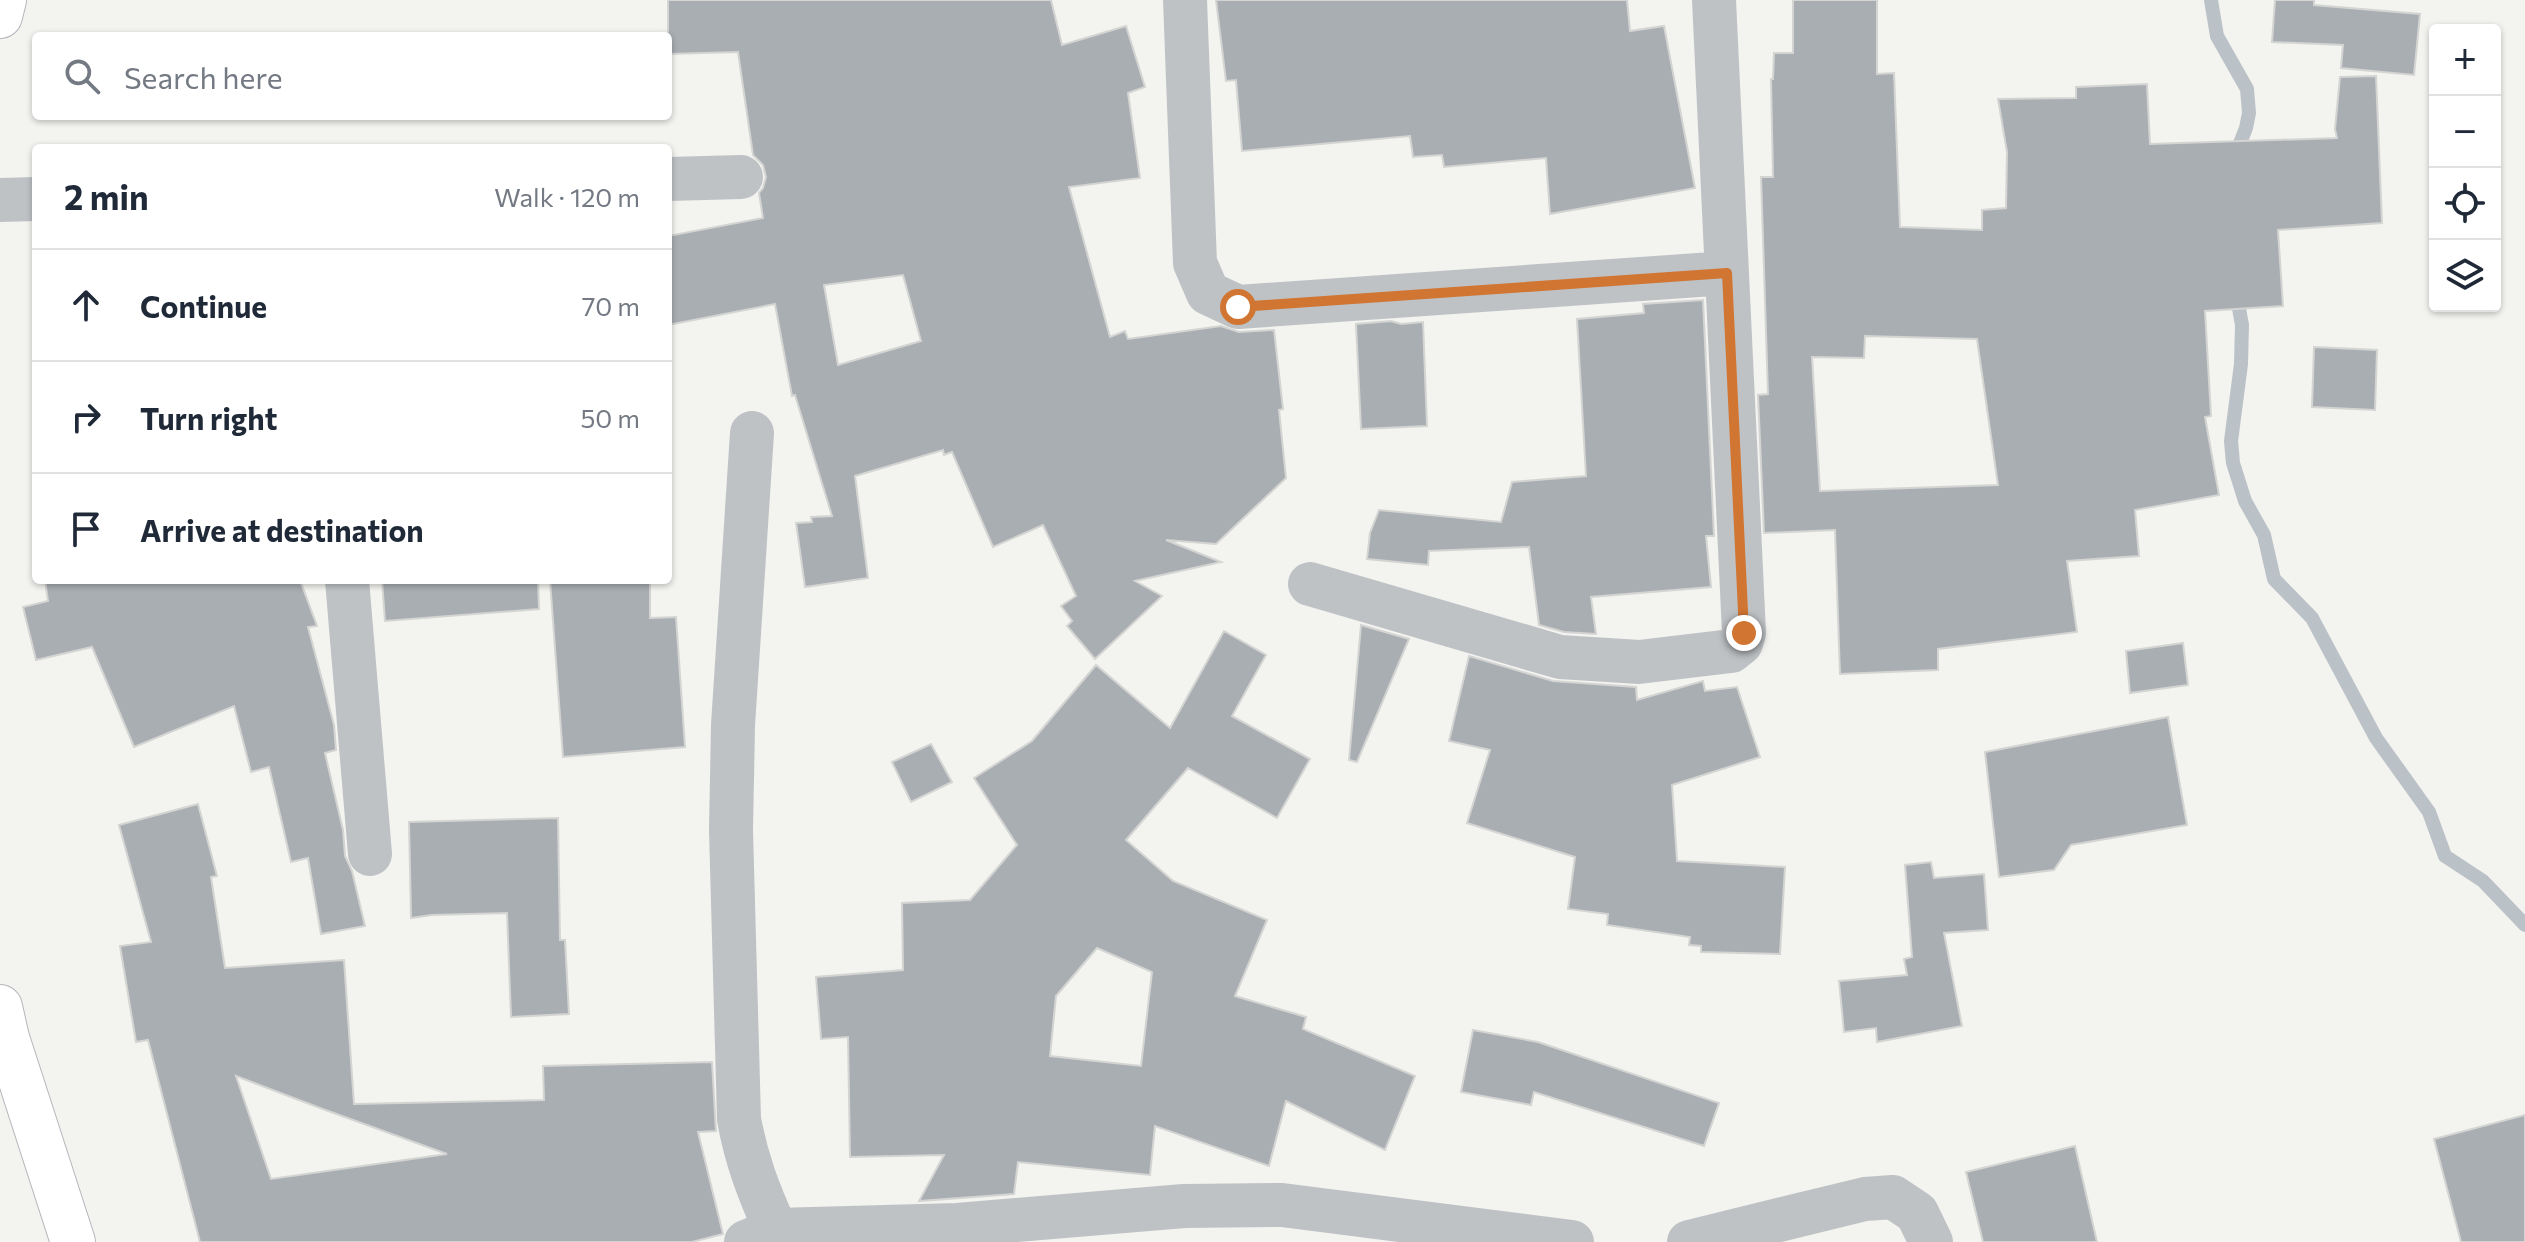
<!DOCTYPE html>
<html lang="en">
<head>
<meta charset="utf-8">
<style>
	:root { --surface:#fff; --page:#f2f2f3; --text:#1f2937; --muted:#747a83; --line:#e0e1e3 }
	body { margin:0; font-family:Commissioner,sans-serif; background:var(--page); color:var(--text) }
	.controls { position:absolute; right:24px; top:24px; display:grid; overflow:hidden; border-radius:8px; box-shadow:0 2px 6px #0004 }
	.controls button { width:72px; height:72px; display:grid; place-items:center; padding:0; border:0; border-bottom:2px solid var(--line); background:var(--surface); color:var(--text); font:40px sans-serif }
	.stop { position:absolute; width:24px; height:24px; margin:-18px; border:6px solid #d17532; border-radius:50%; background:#fff }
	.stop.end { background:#d17532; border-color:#fff; box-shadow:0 2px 8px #0008 }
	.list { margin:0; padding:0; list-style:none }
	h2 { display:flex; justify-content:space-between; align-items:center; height:104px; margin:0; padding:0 32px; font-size:34px }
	h2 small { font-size:26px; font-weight:400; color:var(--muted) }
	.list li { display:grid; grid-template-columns:52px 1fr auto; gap:24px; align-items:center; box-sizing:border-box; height:112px; padding:0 32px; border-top:2px solid var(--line) }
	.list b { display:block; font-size:30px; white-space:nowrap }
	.list em { font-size:26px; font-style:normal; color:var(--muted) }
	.icon { flex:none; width:44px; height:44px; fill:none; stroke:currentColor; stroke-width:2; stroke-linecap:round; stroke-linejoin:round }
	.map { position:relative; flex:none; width:2525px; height:1242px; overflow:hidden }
	.search { position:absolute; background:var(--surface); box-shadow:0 2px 6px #0004; left:32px; top:32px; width:640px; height:88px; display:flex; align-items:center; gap:20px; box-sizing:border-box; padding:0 28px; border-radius:8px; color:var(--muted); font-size:30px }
	.panel { position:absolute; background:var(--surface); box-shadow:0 2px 6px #0004; left:32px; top:144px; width:640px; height:440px; border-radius:8px }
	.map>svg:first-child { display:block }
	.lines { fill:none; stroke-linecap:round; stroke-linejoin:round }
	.stream { stroke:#bbc2c7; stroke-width:14 }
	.building { fill:#a9aeb3; stroke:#d4d5d3; stroke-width:2; fill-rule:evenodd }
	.secondary-casing { stroke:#b4b7bc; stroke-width:46 }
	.street { stroke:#bfc2c5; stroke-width:44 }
	.secondary { stroke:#fff; stroke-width:44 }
	.route { stroke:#d17532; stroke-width:10 }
</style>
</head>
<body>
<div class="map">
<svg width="2525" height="1242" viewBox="0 0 2525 1242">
	<rect width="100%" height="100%" fill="#f3f3f0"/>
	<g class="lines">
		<!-- stream -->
		<path class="stream" d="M 2211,0 L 2217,36 L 2247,89 L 2249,113 L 2246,128 L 2235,156
			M 2236,292 L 2242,325 L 2241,364 L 2231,441 L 2233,463 L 2245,501 L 2264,535 L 2274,579 L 2312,618 L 2376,738 L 2429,812 L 2445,856 L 2483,881 L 2525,925"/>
	</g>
	<!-- building -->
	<path class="building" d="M 668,0 L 1051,0 L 1062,45 L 1126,26 L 1145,87 L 1128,93 L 1140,178 L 1069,187 L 1110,337 L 1125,331 L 1128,339 L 1221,326 L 1239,332 L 1274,330 L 1283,409 L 1279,410 L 1286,478 L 1216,544 L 1166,540 L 1221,562 L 1135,581 L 1162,596 L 1095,659 L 1067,626 L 1072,621 L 1061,606 L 1076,596 L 1043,525 L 993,547 L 952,452 L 944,455 L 943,450 L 855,476 L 868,578 L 805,587 L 796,523 L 812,522 L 811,517 L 832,516 L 795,395 L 792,396 L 775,304 L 668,325 L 668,236 L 763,218 L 759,193 L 763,188 L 766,177 L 763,165 L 753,155 L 738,52 L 668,54 ZM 903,275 L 921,341 L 838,365 L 824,285 Z
		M 1216,0 L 1627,0 L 1630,31 L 1664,26 L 1695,188 L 1550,214 L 1546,158 L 1444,167 L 1442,155 L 1413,157 L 1410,136 L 1242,151 L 1236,80 L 1226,81 Z
		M 1793,0 L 1877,0 L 1877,74 L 1894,73 L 1900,227 L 1982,230 L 1982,210 L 2006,208 L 2007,152 L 1998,99 L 2076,98 L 2076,87 L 2147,84 L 2150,144 L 2337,138 L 2335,129 L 2340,77 L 2376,76 L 2382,223 L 2278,230 L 2283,306 L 2205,311 L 2211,416 L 2205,417 L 2219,495 L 2135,510 L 2139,556 L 2067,561 L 2077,632 L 1938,649 L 1938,670 L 1840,674 L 1835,530 L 1764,533 L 1758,395 L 1768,394 L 1761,177 L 1773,177 L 1771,79 L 1773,79 L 1774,53 L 1793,53 ZM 1865,336 L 1977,339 L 1998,485 L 1820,491 L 1812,357 L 1864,358 Z
		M 2275,0 L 2314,0 L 2314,5 L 2420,14 L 2414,75 L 2341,68 L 2343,45 L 2272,42 Z
		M 1703,300 L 1714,536 L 1706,536 L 1711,587 L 1591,597 L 1596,634 L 1564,632 L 1539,625 L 1529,547 L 1429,551 L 1428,565 L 1367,559 L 1370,533 L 1379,510 L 1501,522 L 1512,482 L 1586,476 L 1577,319 L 1644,313 L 1643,304 Z
		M 1391,321 L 1401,324 L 1423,322 L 1427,426 L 1361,429 L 1356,324 Z
		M 2314,347 L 2377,350 L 2375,410 L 2312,407 Z
		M 45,580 L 300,580 L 317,626 L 308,627 L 334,725 L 336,750 L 325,753 L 343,830 L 345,856 L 352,871 L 365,926 L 321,934 L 308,858 L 291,862 L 269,767 L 251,772 L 234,706 L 134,747 L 92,647 L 36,660 L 23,607 L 48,601 Z
		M 382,580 L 538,580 L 539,609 L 385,621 Z
		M 550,580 L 650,580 L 650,618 L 676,617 L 685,747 L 563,757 Z
		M 1361,625 L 1409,639 L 1357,762 L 1349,760 Z
		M 1224,631 L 1266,655 L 1232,716 L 1310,759 L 1277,818 L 1188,768 L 1126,840 L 1173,881 L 1267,920 L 1235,996 L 1306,1017 L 1303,1029 L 1415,1076 L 1385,1150 L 1286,1101 L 1269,1166 L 1155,1126 L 1150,1175 L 1018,1162 L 1014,1194 L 919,1201 L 944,1155 L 850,1157 L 848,1037 L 821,1039 L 816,977 L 903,970 L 902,903 L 970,900 L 1017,845 L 974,778 L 1032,741 L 1096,665 L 1170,728 ZM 1097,948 L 1152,972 L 1141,1066 L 1050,1056 L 1056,996 Z
		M 2183,643 L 2188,685 L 2130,693 L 2126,651 Z
		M 1469,656 L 1553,681 L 1636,687 L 1637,700 L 1703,681 L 1705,691 L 1737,687 L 1760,757 L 1672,785 L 1677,861 L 1785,867 L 1780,954 L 1701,952 L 1701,946 L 1689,945 L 1690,937 L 1607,925 L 1608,914 L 1568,909 L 1575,857 L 1467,823 L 1490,750 L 1449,741 Z
		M 2168,717 L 2187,825 L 2071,845 L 2054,870 L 1999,877 L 1985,752 Z
		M 931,744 L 952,782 L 911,802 L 892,762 Z
		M 198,804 L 217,876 L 211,877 L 225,968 L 344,960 L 354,1104 L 544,1100 L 543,1066 L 712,1062 L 716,1131 L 698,1132 L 723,1234 L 692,1242 L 200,1242 L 148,1040 L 136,1042 L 120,946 L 151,942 L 119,825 ZM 236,1076 L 320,1108 L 447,1154 L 271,1179 Z
		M 558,818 L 560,940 L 565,940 L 569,1014 L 511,1017 L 507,913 L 432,915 L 411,918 L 409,822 Z
		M 1931,862 L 1934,878 L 1984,874 L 1988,930 L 1944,933 L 1962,1026 L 1877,1042 L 1876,1028 L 1844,1032 L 1839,981 L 1907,975 L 1904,959 L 1912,957 L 1905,865 Z
		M 1473,1030 L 1538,1042 L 1719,1103 L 1704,1146 L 1534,1092 L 1531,1105 L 1461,1092 Z
		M 2525,1115 L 2525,1242 L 2461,1242 L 2434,1139 Z
		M 2075,1146 L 2097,1242 L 1983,1242 L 1966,1172 Z"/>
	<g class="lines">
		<!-- secondary casing -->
		<g class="secondary-casing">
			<path id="secondary" d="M 0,16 L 4,0
				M 0,1007 L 7,1038 L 73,1242"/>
		</g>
		<!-- street -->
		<path class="street" d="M 1185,0 L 1195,263 L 1208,293 L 1238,307 L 1727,273
			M 668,179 L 741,177
			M 0,200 L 36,199
			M 752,433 L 733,725 L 731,830 L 739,1119 C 746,1159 759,1193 776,1230
			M 347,580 L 370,854
			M 1310,584 L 1560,657 L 1639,662 L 1731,651 L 1741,643 L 1744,633 L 1714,0
			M 746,1242 L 776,1230 L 957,1225 L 1184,1206 L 1282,1205 L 1572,1242
			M 1689,1242 L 1865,1199 L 1893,1197 L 1917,1213 L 1931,1242"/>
		<!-- secondary -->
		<use href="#secondary" class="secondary"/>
	</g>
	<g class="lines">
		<!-- route -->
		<path class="route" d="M 1238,307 L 1727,273 L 1744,633"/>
	</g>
</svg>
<div class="controls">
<button>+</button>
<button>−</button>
<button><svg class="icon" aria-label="locate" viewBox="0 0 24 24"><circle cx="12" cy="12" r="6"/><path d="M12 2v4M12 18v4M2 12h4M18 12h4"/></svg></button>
<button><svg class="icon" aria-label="layers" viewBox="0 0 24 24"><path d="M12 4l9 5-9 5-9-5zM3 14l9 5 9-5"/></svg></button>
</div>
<div class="stop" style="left:1238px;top:307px"></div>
<div class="stop end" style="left:1744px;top:633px"></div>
<div class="search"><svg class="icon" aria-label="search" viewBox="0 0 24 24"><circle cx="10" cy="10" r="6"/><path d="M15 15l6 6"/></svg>Search here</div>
<section class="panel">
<h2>2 min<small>Walk · 120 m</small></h2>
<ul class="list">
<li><svg class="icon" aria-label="ahead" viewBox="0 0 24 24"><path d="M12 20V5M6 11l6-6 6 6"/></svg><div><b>Continue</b></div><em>70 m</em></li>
<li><svg class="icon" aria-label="right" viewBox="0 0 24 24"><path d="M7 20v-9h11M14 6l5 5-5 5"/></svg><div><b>Turn right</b></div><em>50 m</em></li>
<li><svg class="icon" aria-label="arrive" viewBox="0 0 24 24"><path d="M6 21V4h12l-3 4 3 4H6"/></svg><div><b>Arrive at destination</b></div></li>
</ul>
</section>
</div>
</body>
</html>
